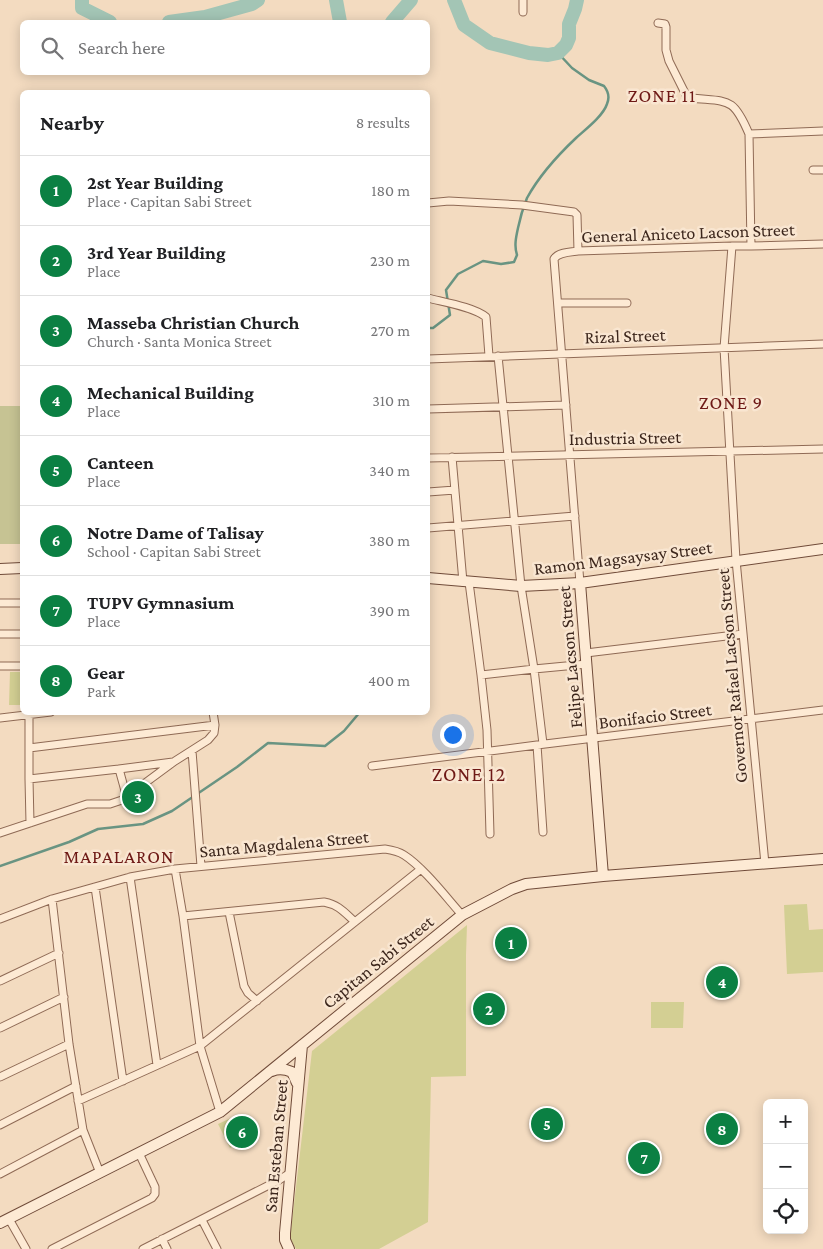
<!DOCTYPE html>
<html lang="en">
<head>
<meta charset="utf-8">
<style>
	:root { --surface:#fff; --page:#f2f2f2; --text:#202124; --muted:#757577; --line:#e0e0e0; --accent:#0b8043 }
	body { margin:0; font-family:"Crimson Pro",serif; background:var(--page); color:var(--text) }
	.controls { position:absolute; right:15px; bottom:15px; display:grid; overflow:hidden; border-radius:8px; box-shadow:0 2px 12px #0003 }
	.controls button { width:45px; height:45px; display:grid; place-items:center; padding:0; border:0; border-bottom:1px solid var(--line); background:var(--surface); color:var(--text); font:25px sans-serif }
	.you { position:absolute; left:452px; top:734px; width:18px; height:18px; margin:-12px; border:4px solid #fff; border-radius:50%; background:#1a73e8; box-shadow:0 0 0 8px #1a73e833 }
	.badge { display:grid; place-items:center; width:32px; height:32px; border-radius:50%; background:var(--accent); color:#fff; font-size:16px; font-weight:700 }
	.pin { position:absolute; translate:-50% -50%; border:2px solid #fff; box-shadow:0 1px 5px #0006 }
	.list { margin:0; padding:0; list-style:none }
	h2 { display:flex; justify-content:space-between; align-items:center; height:65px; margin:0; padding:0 20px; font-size:21px }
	h2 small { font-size:16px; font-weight:400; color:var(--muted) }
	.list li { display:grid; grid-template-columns:32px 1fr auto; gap:15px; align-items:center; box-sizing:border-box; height:70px; padding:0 20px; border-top:1px solid var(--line) }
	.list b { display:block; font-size:19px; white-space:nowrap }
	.list p { margin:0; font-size:16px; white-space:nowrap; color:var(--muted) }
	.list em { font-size:16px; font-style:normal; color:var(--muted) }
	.icon { flex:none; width:28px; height:28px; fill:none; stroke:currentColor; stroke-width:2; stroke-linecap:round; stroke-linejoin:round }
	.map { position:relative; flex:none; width:823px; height:1249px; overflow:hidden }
	.search { position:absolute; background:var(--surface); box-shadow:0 2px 12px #0003; left:20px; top:20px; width:410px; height:55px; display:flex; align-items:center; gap:12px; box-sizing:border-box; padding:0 18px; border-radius:8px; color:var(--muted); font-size:19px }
	.panel { position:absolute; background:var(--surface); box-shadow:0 2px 12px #0003; left:20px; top:90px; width:410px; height:625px; border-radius:8px }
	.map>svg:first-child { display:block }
	.green { fill:#d3cf93 }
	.cemetery { fill:#c6c393 }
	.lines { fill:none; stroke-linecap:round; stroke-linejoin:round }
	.stream { stroke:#699482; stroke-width:2.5 }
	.river { stroke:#a3c5b5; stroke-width:14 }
	.street-casing { stroke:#8f6a55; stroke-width:9 }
	.secondary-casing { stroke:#704b39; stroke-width:12 }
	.street { stroke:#fdead4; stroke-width:7 }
	.secondary { stroke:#fdead4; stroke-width:10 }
	.labels { text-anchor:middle; stroke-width:5; stroke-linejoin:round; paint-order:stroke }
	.street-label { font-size:18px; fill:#3c261c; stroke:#f9e6d1 }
	.neighbourhood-label { font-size:19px; letter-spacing:1px; fill:#6e1916; stroke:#f9e6d1 }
	.quarter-label { font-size:20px; letter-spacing:1px; fill:#6e1916; stroke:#f9e6d1 }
</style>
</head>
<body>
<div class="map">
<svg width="823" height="1249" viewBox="0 0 823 1249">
	<rect width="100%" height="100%" fill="#f3dbc0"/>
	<!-- green -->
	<path class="green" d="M 10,672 L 22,672 L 22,705 L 9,705 Z
		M 807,904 L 809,930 L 823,929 L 823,972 L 787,974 L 784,905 Z
		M 467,925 L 466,955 L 466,1076 L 431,1077 L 428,1222 L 379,1249 L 296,1249 L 290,1238 L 312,1051 Z
		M 651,1002 L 684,1002 L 683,1028 L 651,1028 Z
		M 233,1117 L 244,1141 L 230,1148 L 218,1124 Z
		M712 1130a10 10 0 1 1 20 0a10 10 0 1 1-20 0Z"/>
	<!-- cemetery -->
	<path class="cemetery" d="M 0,406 L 22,406 L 22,544 L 0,544 Z"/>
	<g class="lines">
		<!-- stream -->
		<path class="stream" d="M 428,328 L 433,328 L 450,315 L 446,290 L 458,274 L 483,261 L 501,264 L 514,262 L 517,255 C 514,246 516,237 518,228 C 520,218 523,208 527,198 C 539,176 558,155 576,138 C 586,129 603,116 607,104 C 610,97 608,91 604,86 L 589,80 L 572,68 L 558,53
			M 0,866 L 69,842 L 98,829 L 143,824 L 172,811 L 237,767 L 268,743 L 325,746 L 344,731 L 360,712"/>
		<!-- river -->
		<path class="river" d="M 82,0 L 82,8 L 110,22
			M 336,0 L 340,22
			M 454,0 L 464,25 L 490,43 L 529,53 L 548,55 L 558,53 L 566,45 L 569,38 L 569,24 L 575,9 L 577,0
			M 169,22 L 205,17 L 252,4 L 258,0
			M 392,22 L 411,0"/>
		<!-- street casing -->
		<g class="street-casing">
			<path id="street" d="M 523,12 L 523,0
				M 658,23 L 665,24 L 666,27 L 666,50 L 669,61 L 686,95 L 691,98 C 728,102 733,96 749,134
				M 813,170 L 823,170
				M 428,203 L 449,201 L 522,205 L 574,212 L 577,215 L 578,251
				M 732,246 L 724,348 L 736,560 L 765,864
				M 751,246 L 749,134 L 823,131
				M 428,298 C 443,302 474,307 486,317 L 489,356
				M 558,303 L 627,303
				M 498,356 L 521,586 L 534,669 L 543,744
				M 428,359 L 823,344
				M 428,409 L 566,405
				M 452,457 L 463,582
				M 428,458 L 823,449
				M 428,492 L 455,490
				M 428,528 L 575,516
				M 469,582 L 481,675 L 487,730 L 490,834
				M 580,583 L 554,259 C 558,252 570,252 578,251 L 732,246 L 751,246 L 823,244
				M 0,603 L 22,603
				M 0,634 L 22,634
				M 586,653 L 743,634
				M 0,666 L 22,666
				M 481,675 L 534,669 L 587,664
				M 29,715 L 29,779 L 30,823
				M 0,718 L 51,712
				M 537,745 L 543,832
				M 29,748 L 215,725 L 213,712
				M 192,751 L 201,866
				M 372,766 L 537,745 L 823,710
				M 119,769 L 173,762
				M 29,779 L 119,769 L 127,798
				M 0,833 L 87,804 L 110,804 L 122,800 L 175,761 L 208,740 L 214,733 L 215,725
				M 175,869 L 183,916 L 200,1046 L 220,1112
				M 130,877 L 157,1065
				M 95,887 L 123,1081
				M 52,899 L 69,1044 L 83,1130 L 100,1173
				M 229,912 L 244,986 L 248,993 L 257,1001
				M 183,916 L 324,902 C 339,905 344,912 355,922
				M 0,919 L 52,899 L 130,877 L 175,869 L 385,849 C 392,850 398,851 404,855 C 423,867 446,897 462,915
				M 0,981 L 59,953
				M 0,1028 L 64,997
				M 0,1077 L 69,1044
				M 78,1101 L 200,1046 L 421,869
				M 0,1125 L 76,1086
				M 0,1174 L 83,1130
				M 9,1219 L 26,1249
				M 202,1220 L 217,1249
				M 162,1239 L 167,1249
				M 52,1249 L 152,1198 L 155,1194 L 155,1187 L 139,1153
				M 143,1249 L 279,1180 L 290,1173"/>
		</g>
		<!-- secondary casing -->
		<g class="secondary-casing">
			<path id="secondary" d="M 0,569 L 22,568
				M 428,578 L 521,586 L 580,583 L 823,549
				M 580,583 L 603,876
				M 272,1071 C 279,1068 285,1069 292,1072 L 297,1083
				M 0,1223 L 220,1112 L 462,915 L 512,889 L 526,884 L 603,876 L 823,859
				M 289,1249 L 285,1240 L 285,1233 L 302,1045"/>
		</g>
		<!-- street -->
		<use href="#street" class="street"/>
		<!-- secondary -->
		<use href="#secondary" class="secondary"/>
	</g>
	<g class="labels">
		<!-- street labels -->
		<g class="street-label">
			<text transform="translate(688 233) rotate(-2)" y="6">General Aniceto Lacson Street</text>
			<text transform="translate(625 336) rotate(-2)" y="6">Rizal Street</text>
			<text transform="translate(625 438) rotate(-1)" y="6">Industria Street</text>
			<text transform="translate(623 558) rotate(-7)" y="6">Ramon Magsaysay Street</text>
			<text transform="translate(570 657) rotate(-95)" y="6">Felipe Lacson Street</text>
			<text transform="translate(732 676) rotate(-95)" y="6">Governor Rafael Lacson Street</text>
			<text transform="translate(655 716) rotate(-7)" y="6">Bonifacio Street</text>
			<text transform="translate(284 844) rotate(-5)" y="6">Santa Magdalena Street</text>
			<text transform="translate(378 962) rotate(-39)" y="6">Capitan Sabi Street</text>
			<text transform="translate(276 1146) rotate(-85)" y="6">San Esteban Street</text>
		</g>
		<!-- neighbourhood labels -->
		<g class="neighbourhood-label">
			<text x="662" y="102">ZONE 11</text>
			<text x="731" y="409">ZONE 9</text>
			<text x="119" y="863">MAPALARON</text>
		</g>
		<!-- quarter labels -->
		<g class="quarter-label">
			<text x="469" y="781">ZONE 12</text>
		</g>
	</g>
</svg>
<div class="controls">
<button>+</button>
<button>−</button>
<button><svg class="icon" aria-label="locate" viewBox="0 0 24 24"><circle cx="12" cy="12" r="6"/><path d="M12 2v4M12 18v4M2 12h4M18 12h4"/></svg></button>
</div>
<div class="you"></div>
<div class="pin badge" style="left:511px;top:943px">1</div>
<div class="pin badge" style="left:489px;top:1009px">2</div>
<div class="pin badge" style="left:138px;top:797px">3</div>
<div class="pin badge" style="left:722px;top:982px">4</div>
<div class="pin badge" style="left:547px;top:1124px">5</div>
<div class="pin badge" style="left:242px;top:1132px">6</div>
<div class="pin badge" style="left:644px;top:1158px">7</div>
<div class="pin badge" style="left:722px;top:1129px">8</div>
<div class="search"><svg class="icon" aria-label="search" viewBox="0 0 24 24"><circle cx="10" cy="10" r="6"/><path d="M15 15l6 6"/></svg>Search here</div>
<section class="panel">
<h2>Nearby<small>8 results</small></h2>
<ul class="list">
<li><span class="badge">1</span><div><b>2st Year Building</b><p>Place · Capitan Sabi Street</p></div><em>180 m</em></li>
<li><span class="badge">2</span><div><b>3rd Year Building</b><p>Place</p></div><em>230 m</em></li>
<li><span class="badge">3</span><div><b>Masseba Christian Church</b><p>Church · Santa Monica Street</p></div><em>270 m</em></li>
<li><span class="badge">4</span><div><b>Mechanical Building</b><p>Place</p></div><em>310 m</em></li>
<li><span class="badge">5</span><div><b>Canteen</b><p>Place</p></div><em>340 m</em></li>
<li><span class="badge">6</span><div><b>Notre Dame of Talisay</b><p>School · Capitan Sabi Street</p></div><em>380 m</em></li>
<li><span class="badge">7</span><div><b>TUPV Gymnasium</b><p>Place</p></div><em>390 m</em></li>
<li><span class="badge">8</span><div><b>Gear</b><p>Park</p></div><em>400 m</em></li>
</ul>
</section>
</div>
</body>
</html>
